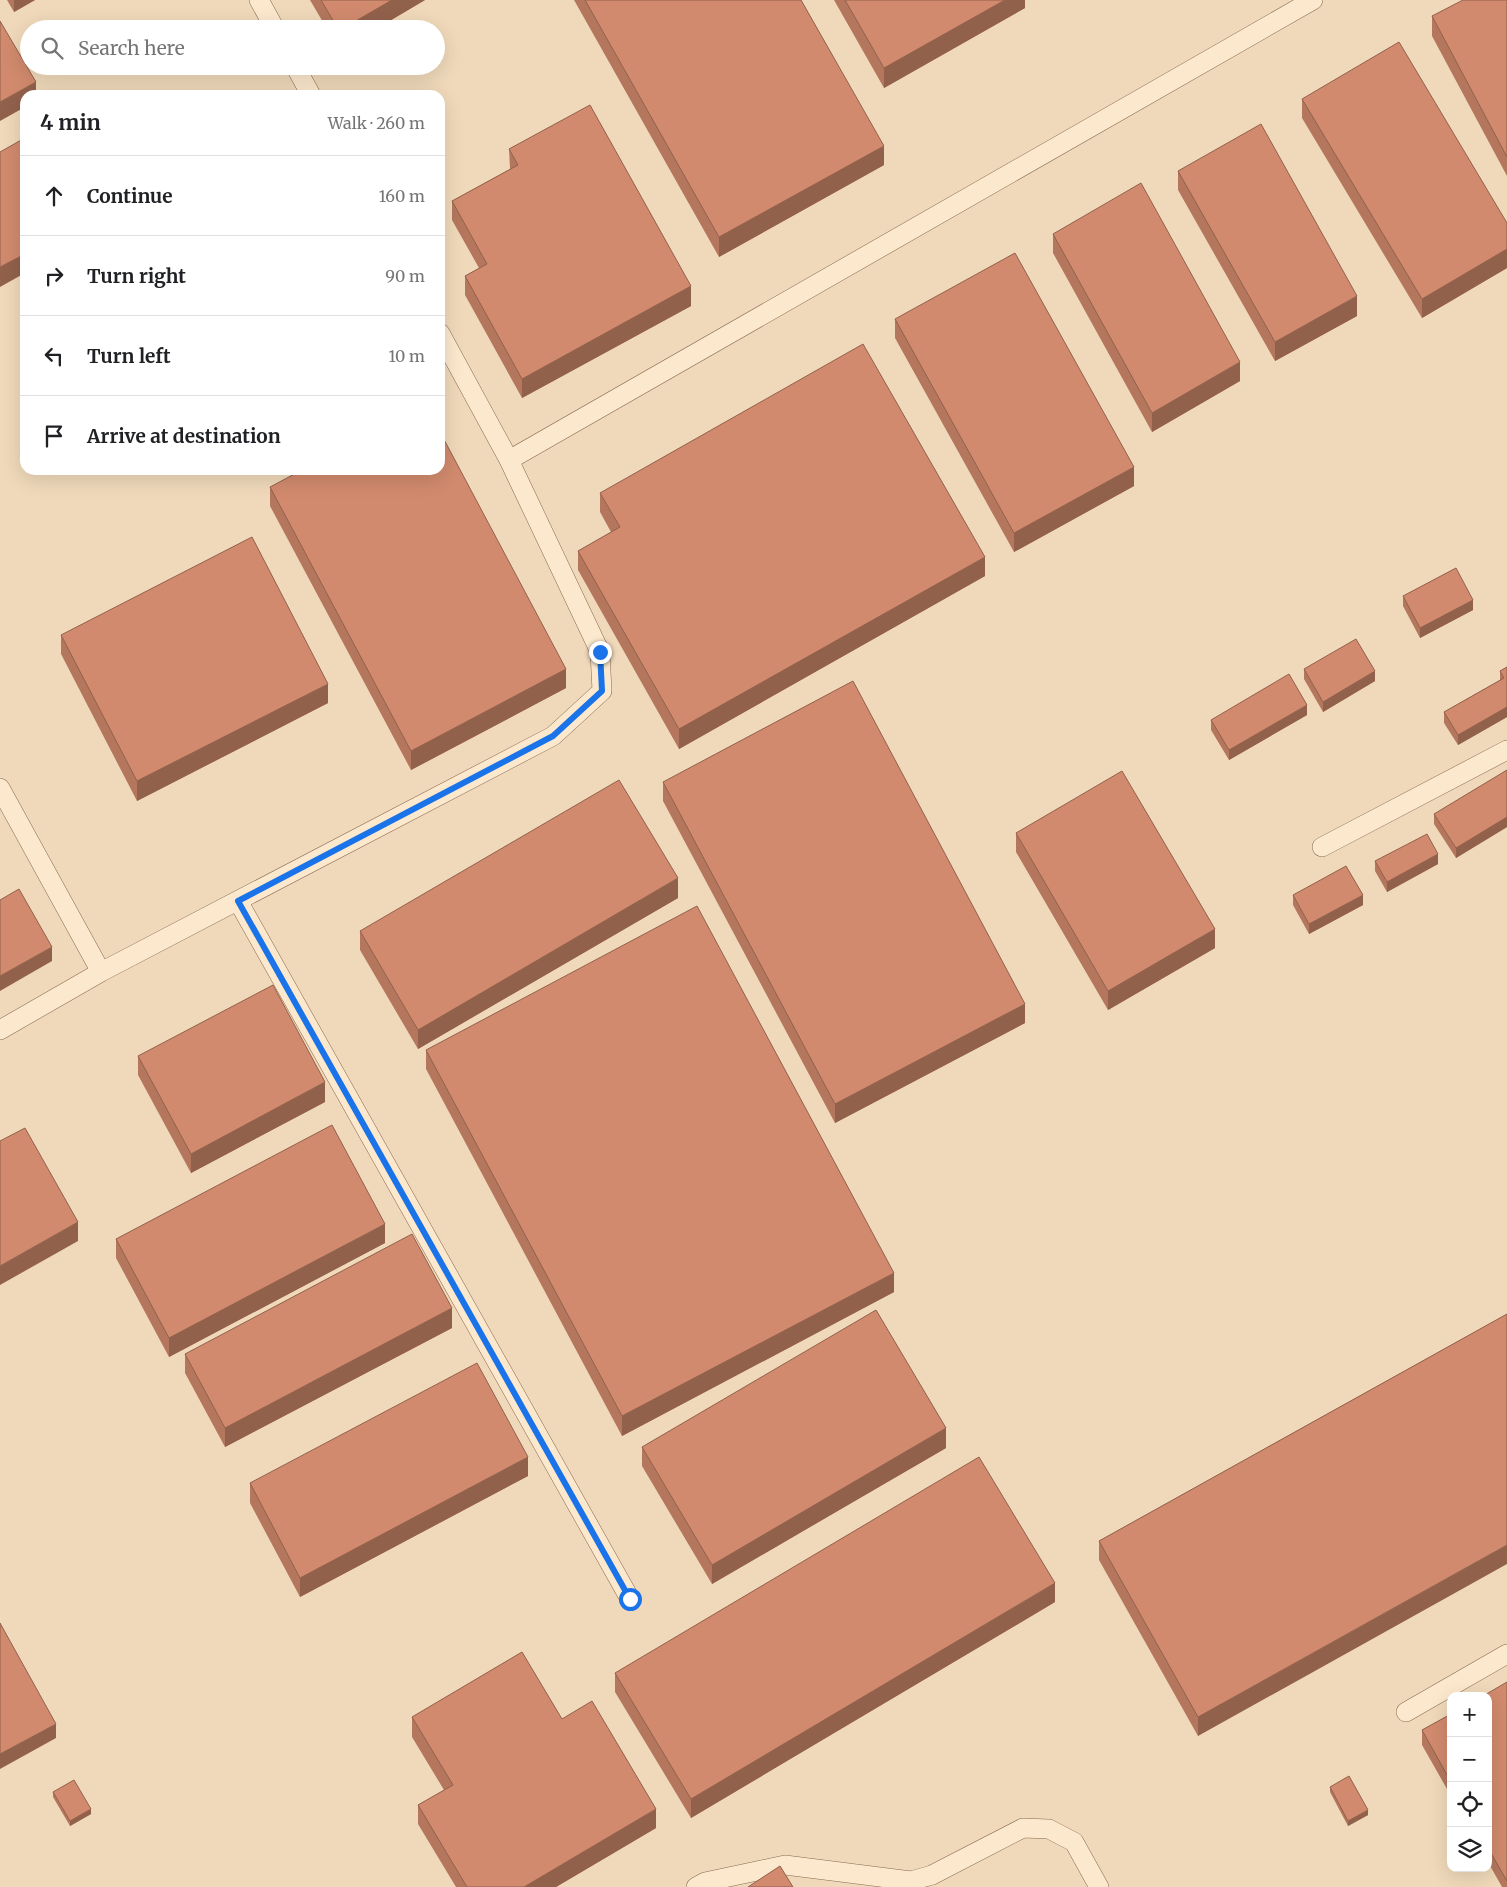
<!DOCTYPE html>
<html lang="en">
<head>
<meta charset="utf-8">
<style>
	:root { --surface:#fff; --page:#f2f2f2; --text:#202124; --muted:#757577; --line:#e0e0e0 }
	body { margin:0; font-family:Merriweather,serif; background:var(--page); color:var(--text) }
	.controls { position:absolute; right:15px; bottom:15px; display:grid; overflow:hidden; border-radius:10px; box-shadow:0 5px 20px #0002 }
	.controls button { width:45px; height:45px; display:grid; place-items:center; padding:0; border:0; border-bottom:1px solid var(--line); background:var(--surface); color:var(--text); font:25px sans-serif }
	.stop { position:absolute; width:15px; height:15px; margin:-11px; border:4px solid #1a73e8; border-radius:50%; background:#fff }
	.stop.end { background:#1a73e8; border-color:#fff; box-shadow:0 1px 5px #0008 }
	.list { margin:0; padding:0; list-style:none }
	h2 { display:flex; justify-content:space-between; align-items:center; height:65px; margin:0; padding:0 20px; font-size:21px }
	h2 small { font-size:16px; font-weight:400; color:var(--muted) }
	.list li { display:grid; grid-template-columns:32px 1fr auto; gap:15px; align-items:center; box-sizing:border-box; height:80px; padding:0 20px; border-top:1px solid var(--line) }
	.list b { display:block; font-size:19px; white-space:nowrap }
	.list em { font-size:16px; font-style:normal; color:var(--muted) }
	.icon { flex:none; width:28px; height:28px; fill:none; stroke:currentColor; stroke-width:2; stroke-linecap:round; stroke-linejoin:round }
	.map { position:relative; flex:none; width:1507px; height:1887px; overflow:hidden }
	.search { position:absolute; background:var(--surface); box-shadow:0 5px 20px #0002; left:20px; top:20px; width:425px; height:55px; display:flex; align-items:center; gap:12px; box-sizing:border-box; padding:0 18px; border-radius:28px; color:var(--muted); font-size:19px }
	.panel { position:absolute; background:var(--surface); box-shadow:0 5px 20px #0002; left:20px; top:90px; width:425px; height:385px; border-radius:15px }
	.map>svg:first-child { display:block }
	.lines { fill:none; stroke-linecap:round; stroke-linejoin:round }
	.service-casing { stroke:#886953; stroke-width:20 }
	.service { stroke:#fbe8cd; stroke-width:19 }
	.wall { fill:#b4775e }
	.shaded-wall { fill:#92614c }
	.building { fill:#d18a6d; stroke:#92614c }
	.route { stroke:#1a73e8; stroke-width:6 }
</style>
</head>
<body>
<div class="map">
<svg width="1507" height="1887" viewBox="0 0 1507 1887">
	<rect width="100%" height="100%" fill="#f0d9ba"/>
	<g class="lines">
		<!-- service casing -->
		<g class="service-casing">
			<path id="service" d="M 259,0 L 275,29
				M 295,66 L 311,95
				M 509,460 L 1313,0
				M 0,788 L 101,972
				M 1322,847 L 1507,750
				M 238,901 L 630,1599
				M 0,1030 L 101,972 L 553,736 L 602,691 L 600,652 L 509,460 L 440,333
				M 1406,1712 L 1507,1654
				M 696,1887 L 705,1882 L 785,1865 L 911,1881 L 932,1875 L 1023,1828 L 1049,1829 L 1074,1842 L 1099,1887"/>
		</g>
		<!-- service -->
		<use href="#service" class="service"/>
	</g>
	<!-- wall -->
	<path class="wall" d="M 7,0 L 35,0 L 14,12 Z
		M 310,0 L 425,0 L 376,29 L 327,29 Z
		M 574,0 L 801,0 L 884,165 L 719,257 Z
		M 834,0 L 1025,0 L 1025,8 L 884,88 Z
		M 1507,0 L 1507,176 L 1432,36 L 1432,16 Z
		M 1302,99 L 1507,223 L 1507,268 L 1422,318 L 1302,118 Z
		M 509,149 L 691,306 L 522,398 L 465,295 L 465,276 L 479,268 L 452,220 L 452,201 L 510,169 Z
		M 1178,171 L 1357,316 L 1275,361 L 1178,190 Z
		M 1053,234 L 1240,381 L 1152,432 L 1053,253 Z
		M 895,319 L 1134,486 L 1014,552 L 895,338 Z
		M 270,487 L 566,688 L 411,770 L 270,506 Z
		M 600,493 L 985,576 L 679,749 L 578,570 L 578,551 L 611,532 L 600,512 Z
		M 1403,596 L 1473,610 L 1420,638 L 1403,606 Z
		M 61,635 L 328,703 L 137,801 L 61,654 Z
		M 1507,667 L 1507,717 L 1458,745 L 1444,723 L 1444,712 L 1500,680 L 1500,671 Z
		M 1304,669 L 1375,681 L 1323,712 L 1304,679 Z
		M 1307,715 L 1229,760 L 1211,730 L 1211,720 Z
		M 1507,770 L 1507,827 L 1456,858 L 1434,824 L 1434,814 Z
		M 663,782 L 1025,1023 L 835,1123 L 663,801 Z
		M 1016,833 L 1215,948 L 1108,1010 L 1016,852 Z
		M 1375,861 L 1438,864 L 1387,892 L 1375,871 Z
		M 1293,895 L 1363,905 L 1309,934 L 1293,905 Z
		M 678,898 L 418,1049 L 360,950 L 360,931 Z
		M 426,1050 L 894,1292 L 622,1436 L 426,1069 Z
		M 138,1056 L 325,1102 L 191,1173 L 138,1075 Z
		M 116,1239 L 385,1243 L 169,1357 L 116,1258 Z
		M 1507,1314 L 1198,1736 L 1099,1560 L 1099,1541 Z
		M 452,1328 L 225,1447 L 185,1373 L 185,1354 Z
		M 642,1447 L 946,1448 L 712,1584 L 642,1466 Z
		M 528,1476 L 300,1597 L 250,1503 L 250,1483 Z
		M 1055,1602 L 691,1818 L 615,1692 L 615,1673 Z
		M 1507,1682 L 1507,1887 L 1502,1887 L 1488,1862 L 1488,1696 Z
		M 1451,1714 L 1451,1796 L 1422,1745 L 1422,1730 Z
		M 412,1717 L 562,1719 L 656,1828 L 556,1887 L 456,1887 L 418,1824 L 418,1805 L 444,1790 L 412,1737 Z
		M 1330,1787 L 1368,1815 L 1348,1826 L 1330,1792 Z
		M 53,1792 L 91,1814 L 70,1826 L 53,1797 Z"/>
	<!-- shaded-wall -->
	<path class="shaded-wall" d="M 14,0 L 35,0 L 14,12 Z
		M 392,0 L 425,0 L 376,29 L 342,29 Z
		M 1005,0 L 1025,0 L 1025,8 L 884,88 L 884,68 Z
		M 36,82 L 36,95 L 25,95 L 25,107 L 0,121 L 0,102 Z
		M 884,146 L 884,165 L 719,257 L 719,237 Z
		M 1507,249 L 1507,268 L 1422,318 L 1422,299 Z
		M 25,254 L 25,273 L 0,287 L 0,267 Z
		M 691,286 L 691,306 L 522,398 L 522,379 Z
		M 1357,296 L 1357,316 L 1275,361 L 1275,342 Z
		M 1240,362 L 1240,381 L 1152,432 L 1152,413 Z
		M 1134,467 L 1134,486 L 1014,552 L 1014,533 Z
		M 985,557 L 985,576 L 679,749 L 679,729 Z
		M 1473,600 L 1473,610 L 1420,638 L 1420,628 Z
		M 566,669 L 566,688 L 411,770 L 411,751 Z
		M 1375,671 L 1375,681 L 1323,712 L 1323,702 Z
		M 328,684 L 328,703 L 137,801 L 137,781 Z
		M 1307,705 L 1307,715 L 1229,760 L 1229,750 Z
		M 1507,707 L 1507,717 L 1458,745 L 1458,735 Z
		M 1507,817 L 1507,827 L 1456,858 L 1456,848 Z
		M 1438,854 L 1438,864 L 1387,892 L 1387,882 Z
		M 678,878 L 678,898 L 418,1049 L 418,1030 Z
		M 1363,895 L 1363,905 L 1309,934 L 1309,924 Z
		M 1215,929 L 1215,948 L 1108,1010 L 1108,991 Z
		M 52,947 L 52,961 L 0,991 L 0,976 Z
		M 1025,1004 L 1025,1023 L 835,1123 L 835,1104 Z
		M 325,1082 L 325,1102 L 191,1173 L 191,1154 Z
		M 78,1222 L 78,1241 L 0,1285 L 0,1266 Z
		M 385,1224 L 385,1243 L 169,1357 L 169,1338 Z
		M 894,1273 L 894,1292 L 622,1436 L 622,1416 Z
		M 452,1308 L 452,1328 L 225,1447 L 225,1428 Z
		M 946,1428 L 946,1448 L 712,1584 L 712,1565 Z
		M 528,1457 L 528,1476 L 300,1597 L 300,1578 Z
		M 1507,1545 L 1507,1564 L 1198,1736 L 1198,1717 Z
		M 1055,1583 L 1055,1602 L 691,1818 L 691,1799 Z
		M 56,1724 L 56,1738 L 0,1769 L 0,1754 Z
		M 91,1809 L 91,1814 L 70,1826 L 70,1821 Z
		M 656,1809 L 656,1828 L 556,1887 L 524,1887 Z
		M 1368,1810 L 1368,1815 L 1348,1826 L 1348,1821 Z"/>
	<!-- building -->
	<path class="building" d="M 321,0 L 392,0 L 342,29 L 338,29 Z
		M 585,0 L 801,0 L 884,146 L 719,237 Z
		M 845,0 L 1005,0 L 884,68 Z
		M 1463,0 L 1507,0 L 1507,157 L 1432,16 Z
		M 0,21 L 36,82 L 0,102 Z
		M 1399,42 L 1507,223 L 1507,249 L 1422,299 L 1302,99 Z
		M 590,105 L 691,286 L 522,379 L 465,276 L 487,264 L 452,201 L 518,165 L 509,149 Z
		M 1261,124 L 1357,296 L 1275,342 L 1178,171 Z
		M 23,139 L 25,143 L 25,254 L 0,267 L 0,152 Z
		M 1141,183 L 1240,362 L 1152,413 L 1053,234 Z
		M 1015,253 L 1134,467 L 1014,533 L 895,319 Z
		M 863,344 L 985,557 L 679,729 L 578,551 L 620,527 L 600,493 Z
		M 440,432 L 566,669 L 411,751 L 270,487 L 302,470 L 440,470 Z
		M 252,537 L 328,684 L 137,781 L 61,635 Z
		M 1456,568 L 1473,600 L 1420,628 L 1403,596 Z
		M 1356,639 L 1375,671 L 1323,702 L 1304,669 Z
		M 1507,667 L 1507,707 L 1458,735 L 1444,712 L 1504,678 L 1500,671 Z
		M 1289,674 L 1307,705 L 1229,750 L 1211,720 Z
		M 853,681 L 1025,1004 L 835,1104 L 663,782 Z
		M 1507,770 L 1507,817 L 1456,848 L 1434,814 Z
		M 1122,771 L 1215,929 L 1108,991 L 1016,833 Z
		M 619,780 L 678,878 L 418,1030 L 360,931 Z
		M 1427,834 L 1438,854 L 1387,882 L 1375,861 Z
		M 1346,866 L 1363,895 L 1309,924 L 1293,895 Z
		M 19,889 L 52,947 L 0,976 L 0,900 Z
		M 697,906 L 894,1273 L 622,1416 L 426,1050 Z
		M 273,985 L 325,1082 L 191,1154 L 138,1056 Z
		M 332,1125 L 385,1224 L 169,1338 L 116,1239 Z
		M 25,1128 L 78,1222 L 0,1266 L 0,1141 Z
		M 412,1234 L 452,1308 L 225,1428 L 185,1354 Z
		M 876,1310 L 946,1428 L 712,1565 L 642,1447 Z
		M 1507,1314 L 1507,1545 L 1198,1717 L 1099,1541 Z
		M 477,1363 L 528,1457 L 300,1578 L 250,1483 Z
		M 979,1457 L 1055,1583 L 691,1799 L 615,1673 Z
		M 0,1623 L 56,1724 L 0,1754 Z
		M 522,1652 L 562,1719 L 592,1701 L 656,1809 L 524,1887 L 467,1887 L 418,1805 L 453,1785 L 412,1717 Z
		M 1507,1682 L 1507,1881 L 1488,1848 L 1488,1696 L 1483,1696 Z
		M 1451,1714 L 1451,1782 L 1422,1730 Z
		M 1349,1776 L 1368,1810 L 1348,1821 L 1330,1787 Z
		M 74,1780 L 91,1809 L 70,1821 L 53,1792 Z
		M 780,1866 L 793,1887 L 748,1887 Z"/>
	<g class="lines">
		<!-- route -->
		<path class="route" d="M 600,652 L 602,691 L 553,736 L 238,901 L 630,1599"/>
	</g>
</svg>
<div class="controls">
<button>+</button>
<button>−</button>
<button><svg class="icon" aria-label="locate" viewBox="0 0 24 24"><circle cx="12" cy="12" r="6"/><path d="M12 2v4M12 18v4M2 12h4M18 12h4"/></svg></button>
<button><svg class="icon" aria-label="layers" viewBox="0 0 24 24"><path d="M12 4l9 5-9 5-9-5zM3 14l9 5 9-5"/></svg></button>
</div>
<div class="stop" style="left:630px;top:1599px"></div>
<div class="stop end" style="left:600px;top:652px"></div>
<div class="search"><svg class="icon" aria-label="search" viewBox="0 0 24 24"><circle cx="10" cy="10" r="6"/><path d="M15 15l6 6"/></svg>Search here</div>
<section class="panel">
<h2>4 min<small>Walk · 260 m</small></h2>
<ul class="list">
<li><svg class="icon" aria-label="ahead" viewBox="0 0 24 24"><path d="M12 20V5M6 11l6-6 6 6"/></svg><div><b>Continue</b></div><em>160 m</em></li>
<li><svg class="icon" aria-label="right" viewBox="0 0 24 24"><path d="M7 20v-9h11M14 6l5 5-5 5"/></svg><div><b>Turn right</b></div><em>90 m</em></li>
<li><svg class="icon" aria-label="left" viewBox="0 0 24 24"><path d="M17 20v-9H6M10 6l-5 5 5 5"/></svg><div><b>Turn left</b></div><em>10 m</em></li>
<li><svg class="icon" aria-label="arrive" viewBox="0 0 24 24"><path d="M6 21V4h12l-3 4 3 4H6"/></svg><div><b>Arrive at destination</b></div></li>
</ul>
</section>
</div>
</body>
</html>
